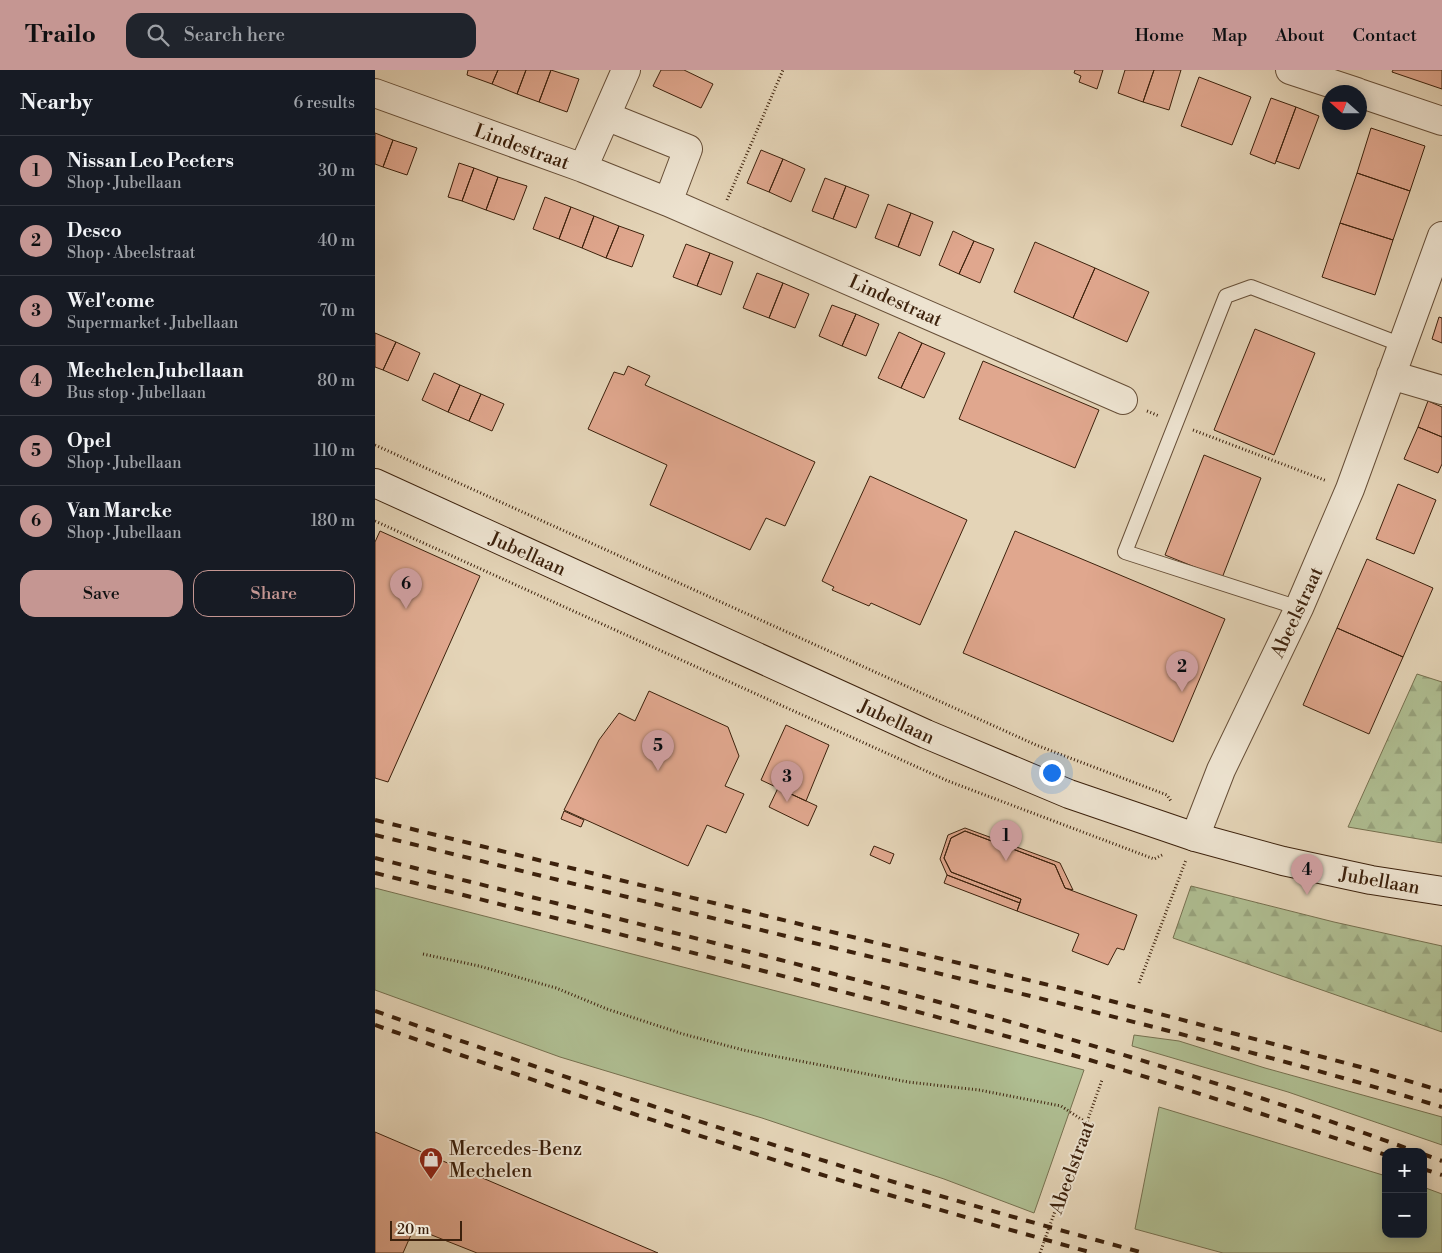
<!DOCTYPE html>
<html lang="en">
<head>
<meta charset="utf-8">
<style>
	:root { --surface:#171b24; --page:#20242c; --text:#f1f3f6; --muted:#9ea1a6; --line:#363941; --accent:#c59692 }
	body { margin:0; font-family:"Libre Bodoni",serif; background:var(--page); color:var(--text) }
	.controls { position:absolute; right:15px; bottom:15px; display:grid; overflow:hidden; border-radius:10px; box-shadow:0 2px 12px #0003 }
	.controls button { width:45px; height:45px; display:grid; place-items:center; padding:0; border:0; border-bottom:1px solid var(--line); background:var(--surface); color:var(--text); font:25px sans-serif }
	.compass { position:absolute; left:947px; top:15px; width:45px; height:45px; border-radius:50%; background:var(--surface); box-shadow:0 2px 12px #0003; rotate:291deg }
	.scale { position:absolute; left:15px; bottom:12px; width:72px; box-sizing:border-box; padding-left:5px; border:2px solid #3c210c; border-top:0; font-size:14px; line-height:18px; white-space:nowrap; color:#3c210c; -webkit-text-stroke:4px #ede3d0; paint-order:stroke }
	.you { position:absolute; left:676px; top:702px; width:18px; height:18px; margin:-12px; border:4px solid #fff; border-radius:50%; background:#1a73e8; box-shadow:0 0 0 8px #1a73e833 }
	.badge { display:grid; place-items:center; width:32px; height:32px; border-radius:50%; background:var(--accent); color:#111; font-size:16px; font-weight:700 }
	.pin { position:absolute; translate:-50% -41px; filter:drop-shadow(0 1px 2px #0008) }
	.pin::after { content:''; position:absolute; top:26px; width:18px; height:15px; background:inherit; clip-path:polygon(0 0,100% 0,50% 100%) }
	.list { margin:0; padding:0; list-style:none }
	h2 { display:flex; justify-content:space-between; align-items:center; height:65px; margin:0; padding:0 20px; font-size:21px }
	h2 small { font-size:16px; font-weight:400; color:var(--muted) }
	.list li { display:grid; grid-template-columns:32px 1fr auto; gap:15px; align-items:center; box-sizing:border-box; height:70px; padding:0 20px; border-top:1px solid var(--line) }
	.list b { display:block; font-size:19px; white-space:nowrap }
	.list p { margin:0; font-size:16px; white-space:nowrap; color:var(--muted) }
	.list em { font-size:16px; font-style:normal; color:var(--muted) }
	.actions { display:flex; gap:10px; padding:15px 20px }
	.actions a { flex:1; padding:11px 0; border:1px solid var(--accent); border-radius:15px; text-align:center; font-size:18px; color:var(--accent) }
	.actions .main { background:var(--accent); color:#111 }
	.icon { flex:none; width:28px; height:28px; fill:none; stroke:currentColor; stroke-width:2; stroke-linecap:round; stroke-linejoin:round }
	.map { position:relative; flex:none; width:1067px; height:1183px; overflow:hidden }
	header { display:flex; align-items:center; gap:30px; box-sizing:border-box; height:70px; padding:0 25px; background:var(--accent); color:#111 }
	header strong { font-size:24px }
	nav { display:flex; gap:28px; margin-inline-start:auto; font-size:18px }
	.search { width:350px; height:45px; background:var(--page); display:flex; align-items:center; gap:12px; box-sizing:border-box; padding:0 18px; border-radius:15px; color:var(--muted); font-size:19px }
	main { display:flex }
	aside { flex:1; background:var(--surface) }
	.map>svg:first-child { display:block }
	.green { fill:#afbe92; stroke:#76704f }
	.forest { fill:url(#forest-firs); stroke:#76704f }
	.building { fill:#e0a78e; stroke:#3c210c }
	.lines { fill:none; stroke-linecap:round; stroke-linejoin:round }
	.service-casing { stroke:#664e37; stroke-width:16 }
	.minor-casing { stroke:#664e37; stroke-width:30 }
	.secondary-casing { stroke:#3c210c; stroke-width:30 }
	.path { stroke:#3c210c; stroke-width:3; stroke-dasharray:1 2.5; stroke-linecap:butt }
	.service { stroke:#ede3d0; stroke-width:14 }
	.minor { stroke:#ede3d0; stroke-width:28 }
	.secondary { stroke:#ede3d0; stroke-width:28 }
	.rail { stroke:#3c210c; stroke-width:4; stroke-dasharray:9 9; stroke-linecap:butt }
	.labels { text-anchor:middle; stroke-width:4; stroke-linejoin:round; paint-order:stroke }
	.street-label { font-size:19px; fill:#3c210c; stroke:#ede3d0 }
	.poi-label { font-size:19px; fill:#3c210c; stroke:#ede3d0; text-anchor:start }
</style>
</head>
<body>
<header>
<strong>Trailo</strong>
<div class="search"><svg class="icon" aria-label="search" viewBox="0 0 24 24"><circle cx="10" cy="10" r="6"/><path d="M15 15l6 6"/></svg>Search here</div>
<nav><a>Home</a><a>Map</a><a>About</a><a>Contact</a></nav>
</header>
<main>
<aside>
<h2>Nearby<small>6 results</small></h2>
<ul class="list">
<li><span class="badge">1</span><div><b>Nissan Leo Peeters</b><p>Shop · Jubellaan</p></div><em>30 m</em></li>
<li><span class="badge">2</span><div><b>Desco</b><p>Shop · Abeelstraat</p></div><em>40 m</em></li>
<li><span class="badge">3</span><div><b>Wel'come</b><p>Supermarket · Jubellaan</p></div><em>70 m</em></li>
<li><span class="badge">4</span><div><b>Mechelen Jubellaan</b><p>Bus stop · Jubellaan</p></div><em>80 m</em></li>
<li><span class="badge">5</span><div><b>Opel</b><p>Shop · Jubellaan</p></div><em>110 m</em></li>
<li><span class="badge">6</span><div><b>Van Marcke</b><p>Shop · Jubellaan</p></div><em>180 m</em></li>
</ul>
<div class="actions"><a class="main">Save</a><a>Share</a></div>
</aside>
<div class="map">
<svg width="1067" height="1183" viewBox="0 0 1067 1183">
	<defs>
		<pattern id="forest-firs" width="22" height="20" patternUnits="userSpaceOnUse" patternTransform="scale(1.25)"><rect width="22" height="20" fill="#afbe92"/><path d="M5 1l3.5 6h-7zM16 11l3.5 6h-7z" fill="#97a37d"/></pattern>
	</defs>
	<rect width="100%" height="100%" fill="#e4d4b7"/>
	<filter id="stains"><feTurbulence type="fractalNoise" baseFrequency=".004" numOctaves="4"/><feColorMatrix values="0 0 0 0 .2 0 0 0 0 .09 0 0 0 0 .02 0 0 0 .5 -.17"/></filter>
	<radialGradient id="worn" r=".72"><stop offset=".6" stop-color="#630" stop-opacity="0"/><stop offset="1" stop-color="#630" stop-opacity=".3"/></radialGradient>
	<!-- green -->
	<path class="green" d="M 0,818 L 709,1000 L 659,1143 L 569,1109 L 387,1048 L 185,987 L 0,920 Z
		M 759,965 L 804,971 L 890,998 L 1067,1047 L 1067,1075 L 913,1022 L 757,976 Z
		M 784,1037 L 1011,1106 L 1011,1164 L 1048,1164 L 1048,1117 L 1067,1124 L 1067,1183 L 848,1183 L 760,1159 Z"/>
	<!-- forest -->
	<path class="forest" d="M 1042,604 L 1067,612 L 1067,773 L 973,757 Z
		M 816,816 L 959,852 L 1067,876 L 1067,962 L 798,868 Z"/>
	<!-- building -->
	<path class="building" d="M 93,0 L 123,0 L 117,14 L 92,5 Z
		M 123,0 L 151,0 L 142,24 L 117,14 Z
		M 151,0 L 176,0 L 164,32 L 142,24 Z
		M 176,0 L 204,9 L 192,42 L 164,32 Z
		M 286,0 L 309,0 L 338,14 L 326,38 L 278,16 Z
		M 700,0 L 728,0 L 722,19 L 704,12 L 706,6 L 699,3 Z
		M 750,0 L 779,0 L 768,32 L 743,23 Z
		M 779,0 L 806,0 L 794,40 L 768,32 Z
		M 1018,0 L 1067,0 L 1067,19 L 1017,2 Z
		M 824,7 L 876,27 L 857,75 L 806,56 Z
		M 896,28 L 921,37 L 900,94 L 875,84 Z
		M 921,37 L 944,46 L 924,99 L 901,91 Z
		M 996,58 L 1050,76 L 1035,121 L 982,103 Z
		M 0,63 L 18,70 L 8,97 L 0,94 Z
		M 18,70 L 42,78 L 32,105 L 8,97 Z
		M 386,80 L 408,89 L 394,122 L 372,113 Z
		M 408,89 L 430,99 L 416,132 L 394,122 Z
		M 84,93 L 99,98 L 87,131 L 73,127 Z
		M 99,98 L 123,107 L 111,140 L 87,131 Z
		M 982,103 L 1035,121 L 1018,170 L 965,153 Z
		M 123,107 L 152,116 L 139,150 L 111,140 Z
		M 450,108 L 471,116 L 458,149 L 437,141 Z
		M 471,116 L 494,125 L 481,158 L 458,149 Z
		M 170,127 L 196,137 L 184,169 L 158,159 Z
		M 513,134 L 536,143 L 523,177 L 500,168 Z
		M 196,137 L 219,146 L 207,178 L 184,169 Z
		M 536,143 L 558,152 L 545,186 L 523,177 Z
		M 219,146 L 244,156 L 231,188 L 207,178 Z
		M 965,153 L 1018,170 L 1000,225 L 947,207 Z
		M 244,156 L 269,165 L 257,197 L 231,188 Z
		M 578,161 L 599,171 L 584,204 L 564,195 Z
		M 599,171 L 619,179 L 605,213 L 584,204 Z
		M 660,172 L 720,198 L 698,248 L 639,222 Z
		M 311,174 L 335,183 L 322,216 L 298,207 Z
		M 335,183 L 358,192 L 346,225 L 322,216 Z
		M 720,198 L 774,222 L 752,272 L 698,248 Z
		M 382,203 L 408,213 L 394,248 L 368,238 Z
		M 408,213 L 434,224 L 420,258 L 394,248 Z
		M 457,235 L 481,244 L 467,276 L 444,266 Z
		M 481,244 L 504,254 L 491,286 L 467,276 Z
		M 1064,247 L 1067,248 L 1067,273 L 1057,269 Z
		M 880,259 L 940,283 L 899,385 L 839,360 Z
		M 524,262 L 547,273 L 526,318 L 503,308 Z
		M 0,263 L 21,272 L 8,300 L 0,297 Z
		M 21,272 L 45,283 L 33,311 L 8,300 Z
		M 547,273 L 570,283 L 549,328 L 526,318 Z
		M 608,291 L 724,340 L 700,398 L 584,349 Z
		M 253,296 L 275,306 L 270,315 L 440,392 L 410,456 L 391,448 L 375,480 L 275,435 L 292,395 L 213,359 L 239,302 L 249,305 Z
		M 59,303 L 85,315 L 73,342 L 47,330 Z
		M 85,315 L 106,324 L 94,351 L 73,342 Z
		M 106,324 L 129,334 L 117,361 L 94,351 Z
		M 1053,331 L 1067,337 L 1067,367 L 1043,357 Z
		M 1043,357 L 1067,367 L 1067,394 L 1063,403 L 1029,389 Z
		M 829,385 L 886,408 L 847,508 L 790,485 Z
		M 495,406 L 592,450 L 545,555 L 496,533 L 494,536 L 457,520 L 459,517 L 447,511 Z
		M 1023,414 L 1061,430 L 1039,484 L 1001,469 Z
		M 5,461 L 105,506 L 13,712 L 0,708 L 0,472 Z
		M 640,461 L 850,549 L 798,672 L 588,583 Z
		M 992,489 L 1058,518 L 1028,587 L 962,558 Z
		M 962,558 L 1028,587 L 994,664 L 928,635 Z
		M 274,621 L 353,657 L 364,686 L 350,716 L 369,724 L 351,763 L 332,755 L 313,796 L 189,740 L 224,670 L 244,643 L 260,651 Z
		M 411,655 L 454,675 L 431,731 L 386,710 Z
		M 403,718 L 442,736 L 433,756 L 394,737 Z
		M 189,741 L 209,750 L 206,757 L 186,749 Z
		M 590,758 L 685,793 L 698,820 L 690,818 L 680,795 L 590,761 L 576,768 L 569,788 L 576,802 L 646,829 L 645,833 L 572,805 L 565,789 L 573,765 Z
		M 590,761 L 680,795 L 690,818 L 762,845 L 749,880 L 742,878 L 733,895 L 697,881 L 704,864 L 642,841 L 646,829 L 576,802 L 569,788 L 576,768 Z
		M 499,776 L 519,784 L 515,794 L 495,785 Z
		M 572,805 L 645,833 L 642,841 L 569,813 Z
		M 0,1062 L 283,1183 L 102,1183 L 39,1158 L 28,1183 L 0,1183 Z"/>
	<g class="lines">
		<!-- service casing -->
		<g class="service-casing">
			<path id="service" d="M 924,538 L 750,482 L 851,226 L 876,217 L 1027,275"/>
		</g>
		<!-- minor casing -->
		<g class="minor-casing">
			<path id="minor" d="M 915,0 L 982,22
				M 0,23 L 208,98 L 293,132 L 748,330
				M 984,23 L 1067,51
				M 231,46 L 313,79 L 293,132
				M 208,98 L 251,0
				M 1016,305 L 1067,320
				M 820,767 L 846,700 L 924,538 L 975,419 L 1067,166"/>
		</g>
		<!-- secondary casing -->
		<g class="secondary-casing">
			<path id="secondary" d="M 0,413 L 551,664 L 694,724 L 820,767 L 908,791 L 996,810 L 1067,821"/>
		</g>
		<!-- path -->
		<path class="path" d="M 352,130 L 408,0
			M 772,341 L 784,346
			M 818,360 L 952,411
			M 0,375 L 661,675 L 792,725 L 796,731
			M 0,451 L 573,711 L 779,789 L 789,784
			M 48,884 L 104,896 L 181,918 L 232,939 L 308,964 L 368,980 L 533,1012 L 604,1020 L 686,1036 L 712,1053
			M 764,913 L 811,790
			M 665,1183 L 727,1010"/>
		<!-- service -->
		<use href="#service" class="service"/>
		<!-- minor -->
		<use href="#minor" class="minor"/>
		<!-- secondary -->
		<use href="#secondary" class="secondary"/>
		<!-- rail -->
		<path class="rail" d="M 0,750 L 702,922 L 993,999 L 1067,1021
			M 0,765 C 156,803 312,842 468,880 C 668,929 869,977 1067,1037
			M 0,788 C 350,876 703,958 1042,1082
			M 0,803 C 220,858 440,912 659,974 C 777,1007 894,1046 1011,1085
			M 0,941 C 138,989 276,1037 415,1080 C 532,1117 650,1151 769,1183
			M 0,955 C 136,1003 272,1049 409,1093 C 511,1125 614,1154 718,1183
			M 1048,1084 L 1067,1091
			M 1048,1099 L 1067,1105"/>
	</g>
	<!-- icons -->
	<defs>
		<g id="shop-pin" transform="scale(1.25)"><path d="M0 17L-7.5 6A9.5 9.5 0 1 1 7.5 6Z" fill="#8f2418" stroke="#ede3d0"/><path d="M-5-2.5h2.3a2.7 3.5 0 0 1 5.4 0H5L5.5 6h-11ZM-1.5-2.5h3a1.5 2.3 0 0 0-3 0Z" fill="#fff"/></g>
	</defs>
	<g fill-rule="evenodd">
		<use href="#shop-pin" x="56" y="1089"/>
	</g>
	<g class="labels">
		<!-- street labels -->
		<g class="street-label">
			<text transform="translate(147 76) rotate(20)" y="7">Lindestraat</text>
			<text transform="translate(521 230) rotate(24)" y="7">Lindestraat</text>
			<text transform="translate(153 483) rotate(24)" y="7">Jubellaan</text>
			<text transform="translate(921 542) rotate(-65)" y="7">Abeelstraat</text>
			<text transform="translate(522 651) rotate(25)" y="7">Jubellaan</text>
			<text transform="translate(1005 810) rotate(10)" y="7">Jubellaan</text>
			<text transform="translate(696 1097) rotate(-70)" y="7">Abeelstraat</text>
		</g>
		<!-- poi labels -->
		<g class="poi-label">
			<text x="74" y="1085">Mercedes-Benz<tspan x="74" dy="22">Mechelen</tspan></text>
		</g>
	</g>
	<rect width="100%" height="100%" filter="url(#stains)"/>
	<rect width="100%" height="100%" fill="url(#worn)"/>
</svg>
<div class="controls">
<button>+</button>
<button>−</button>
</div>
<svg class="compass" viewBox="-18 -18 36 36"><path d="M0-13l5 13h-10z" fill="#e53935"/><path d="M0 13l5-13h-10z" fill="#9ea1a6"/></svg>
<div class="scale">20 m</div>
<div class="you"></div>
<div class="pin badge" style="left:631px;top:791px">1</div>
<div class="pin badge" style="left:807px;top:622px">2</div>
<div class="pin badge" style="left:412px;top:732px">3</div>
<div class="pin badge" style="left:932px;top:825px">4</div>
<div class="pin badge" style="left:283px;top:701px">5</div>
<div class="pin badge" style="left:31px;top:539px">6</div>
</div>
</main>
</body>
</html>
